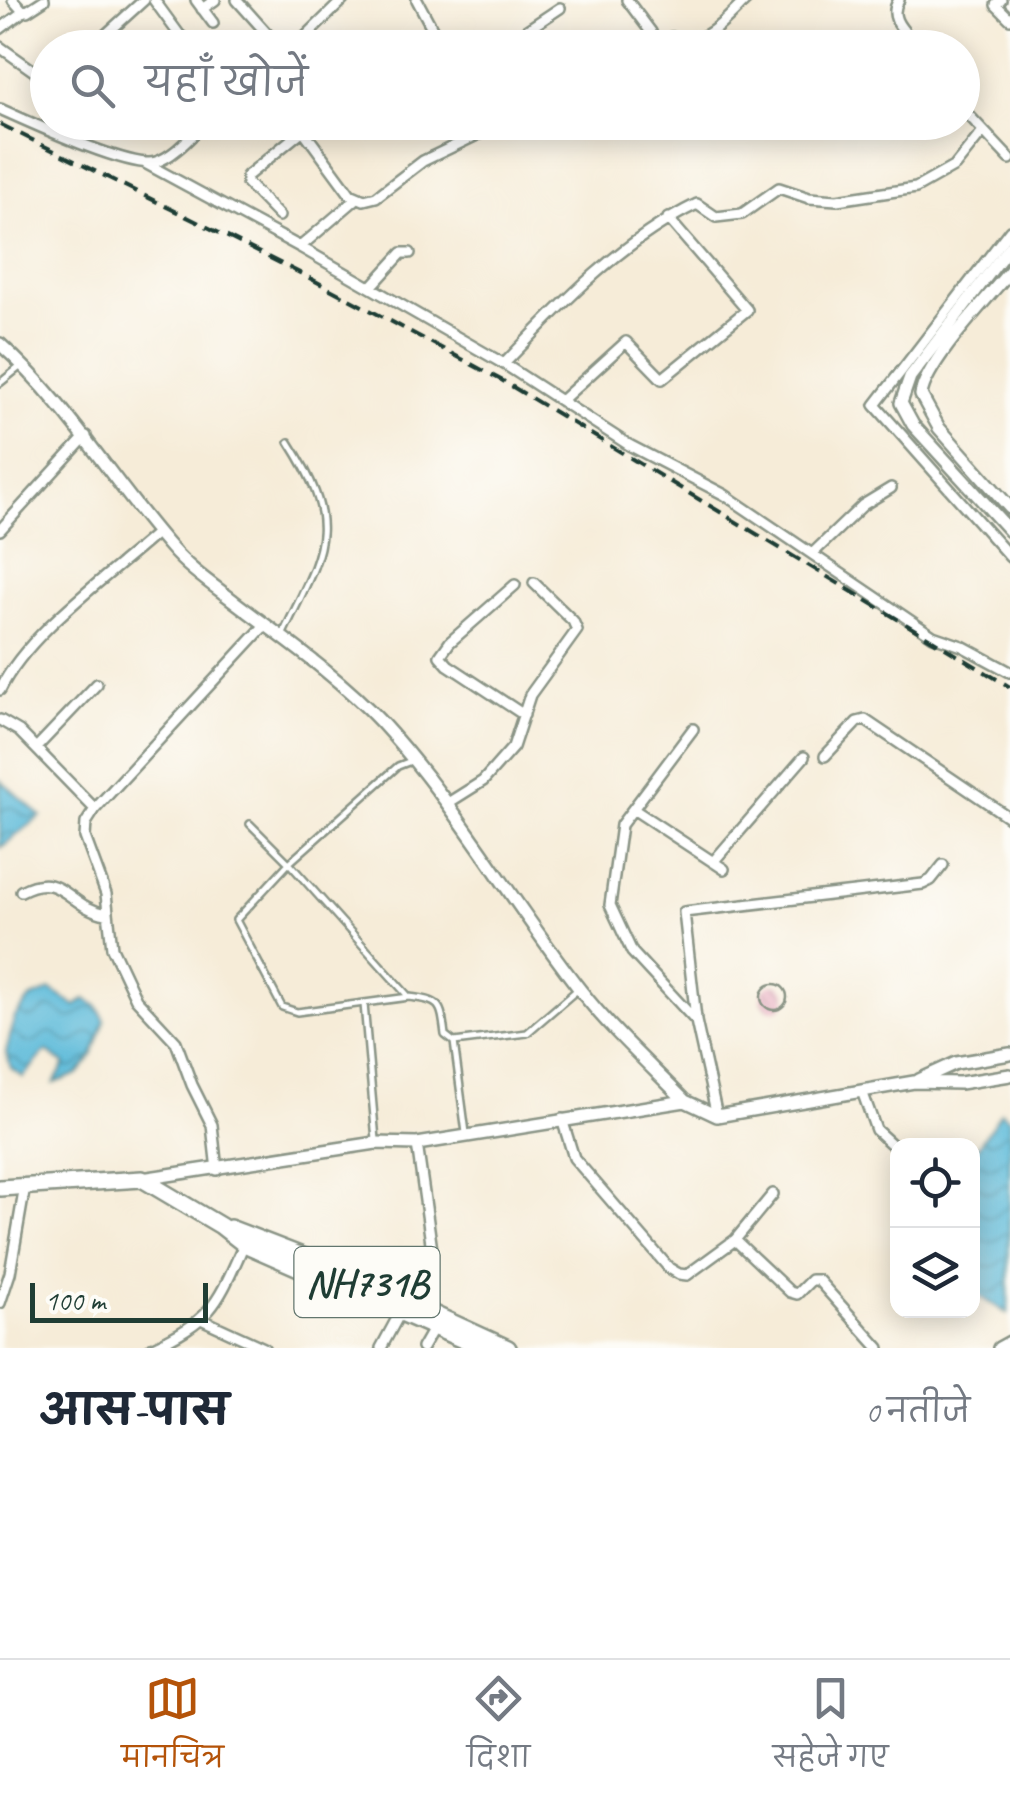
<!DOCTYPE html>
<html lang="hi">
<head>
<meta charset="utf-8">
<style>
	:root { --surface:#fff; --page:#f6f6f7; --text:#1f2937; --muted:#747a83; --line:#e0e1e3; --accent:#b45309 }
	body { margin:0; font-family:Caveat,"Playpen Sans Deva",sans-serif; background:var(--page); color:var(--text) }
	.controls { position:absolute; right:30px; bottom:30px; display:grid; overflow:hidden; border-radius:20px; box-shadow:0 5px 25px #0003 }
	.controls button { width:90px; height:90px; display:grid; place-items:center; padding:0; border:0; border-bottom:2px solid var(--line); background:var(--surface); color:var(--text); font:50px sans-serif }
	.scale { position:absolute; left:30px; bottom:25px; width:178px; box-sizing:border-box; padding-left:10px; border:5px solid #1f3d34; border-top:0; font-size:28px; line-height:35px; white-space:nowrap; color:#1f3d34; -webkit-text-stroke:8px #fdfcf7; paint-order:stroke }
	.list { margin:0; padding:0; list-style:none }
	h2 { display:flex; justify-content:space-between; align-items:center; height:130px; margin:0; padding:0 40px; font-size:42px }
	h2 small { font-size:32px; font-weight:400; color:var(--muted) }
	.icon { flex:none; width:55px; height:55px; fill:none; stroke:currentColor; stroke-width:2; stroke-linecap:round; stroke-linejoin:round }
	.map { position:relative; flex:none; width:1010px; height:1348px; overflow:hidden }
	.search { position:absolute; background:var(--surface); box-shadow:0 5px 25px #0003; left:30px; right:30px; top:30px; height:110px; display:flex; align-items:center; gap:25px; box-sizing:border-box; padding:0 35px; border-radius:55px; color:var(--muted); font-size:38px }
	.sheet { height:310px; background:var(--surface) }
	nav { display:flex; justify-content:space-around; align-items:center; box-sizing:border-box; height:140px; border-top:2px solid var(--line); background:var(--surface); font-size:28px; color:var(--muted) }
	nav a { display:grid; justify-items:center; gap:5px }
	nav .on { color:var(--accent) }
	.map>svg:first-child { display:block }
	.water { fill:url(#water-waves); stroke:#3d7c86; stroke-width:2.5 }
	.building { fill:url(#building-back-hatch) }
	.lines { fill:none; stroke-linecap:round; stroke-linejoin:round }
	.service-casing { stroke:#8a9486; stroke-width:10 }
	.minor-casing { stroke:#8a9486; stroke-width:14 }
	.tertiary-casing { stroke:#8a9486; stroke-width:16 }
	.trunk-casing { stroke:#8a9486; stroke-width:20 }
	.service { stroke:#fff; stroke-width:5 }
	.minor { stroke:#fff; stroke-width:9 }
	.tertiary { stroke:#fff; stroke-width:11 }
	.trunk { stroke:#fff; stroke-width:15 }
	.rail { stroke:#1f3d34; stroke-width:4; stroke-dasharray:15 8; stroke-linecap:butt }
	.labels { text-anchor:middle; stroke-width:8; stroke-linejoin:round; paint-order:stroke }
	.shield { fill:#fdfcf7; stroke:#62766e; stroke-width:2.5 }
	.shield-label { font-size:40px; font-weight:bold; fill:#1f3d34 }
</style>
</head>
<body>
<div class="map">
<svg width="1010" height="1348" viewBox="0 0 1010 1348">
	<defs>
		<pattern id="water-waves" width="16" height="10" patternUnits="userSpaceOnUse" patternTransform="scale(2.5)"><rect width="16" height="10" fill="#5bbad9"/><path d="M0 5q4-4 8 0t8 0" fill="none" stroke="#4b98b1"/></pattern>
		<pattern id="building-back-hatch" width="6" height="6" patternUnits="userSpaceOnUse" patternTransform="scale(2.5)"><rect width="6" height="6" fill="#e6a0b7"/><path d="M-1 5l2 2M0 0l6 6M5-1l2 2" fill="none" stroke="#ba8496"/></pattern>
	</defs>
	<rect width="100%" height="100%" fill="#fdfcf7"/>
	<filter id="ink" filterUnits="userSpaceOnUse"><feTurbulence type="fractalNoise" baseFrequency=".01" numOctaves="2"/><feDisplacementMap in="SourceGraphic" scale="20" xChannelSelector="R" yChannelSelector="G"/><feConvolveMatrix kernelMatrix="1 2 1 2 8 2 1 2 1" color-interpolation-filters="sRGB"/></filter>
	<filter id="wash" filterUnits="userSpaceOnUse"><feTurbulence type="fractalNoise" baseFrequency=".0048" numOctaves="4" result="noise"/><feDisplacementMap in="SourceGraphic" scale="40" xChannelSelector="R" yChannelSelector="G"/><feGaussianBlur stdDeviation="2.25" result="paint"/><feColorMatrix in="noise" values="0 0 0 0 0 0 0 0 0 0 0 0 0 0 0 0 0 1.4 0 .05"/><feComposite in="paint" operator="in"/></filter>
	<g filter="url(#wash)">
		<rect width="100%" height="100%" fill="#f6ecd8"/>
		<!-- water -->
		<path class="water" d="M 0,780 L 41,816 L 0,848 Z
			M 51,990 L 76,1006 L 85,999 L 97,1006 L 105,1020 L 93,1054 L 78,1074 L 54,1083 L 65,1064 L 46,1051 L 23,1077 L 11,1068 L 6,1052 L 15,1017 L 30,999 Z
			M 1001,1112 L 1010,1119 L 1008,1314 L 972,1291 L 973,1154 Z"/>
		<g id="blocks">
			<!-- building -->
			<path class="building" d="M761 997a13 13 0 1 1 26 0a13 13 0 1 1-26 0Z"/>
		</g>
	</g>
	<g filter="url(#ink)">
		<use href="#blocks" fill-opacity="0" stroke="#8a9486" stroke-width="2.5"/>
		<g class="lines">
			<!-- service casing -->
			<g class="service-casing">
				<path id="service" d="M 0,383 L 21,366
					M 282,636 C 322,551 345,529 289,442
					M 411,761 L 398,766 L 289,863 L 409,997 C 441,1001 441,1003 445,1035 L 454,1042 L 527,1033 L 577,990
					M 250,824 L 289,863 L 236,920 L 282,1007 L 297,1012 L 409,997
					M 364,1004 L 376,1140
					M 454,1042 L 466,1133"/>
			</g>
			<!-- minor casing -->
			<g class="minor-casing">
				<path id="minor" d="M 13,0 L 22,10 L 27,11 L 44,0
					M 154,0 L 189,48
					M 196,0 L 213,23
					M 237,0 L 280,48
					M 417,0 L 433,30 L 448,48
					M 627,0 L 651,32 L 655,43
					M 899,0 C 886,19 907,33 918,48
					M 1001,0 L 996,5 L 1010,19
					M 202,9 L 215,0
					M 0,29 L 24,11
					M 0,47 L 48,81
					M 91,48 L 144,0
					M 168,48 L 181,36
					M 294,48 L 343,0
					M 409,48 L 433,30
					M 500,48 L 560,8
					M 647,48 L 672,37 C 702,51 726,19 746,0
					M 962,108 L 1010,159
					M 0,109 C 27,121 132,170 156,162 C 175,156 192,135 206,122
					M 296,122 L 303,130 L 312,122
					M 71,139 L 89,122
					M 145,163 L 300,247 L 504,364 L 629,445 L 725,495 L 933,636 L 962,646 L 1010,672
					M 279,216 L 247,183 L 247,176 L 303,130 L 350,194 L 364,200 L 376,197 L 423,161 L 504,122
					M 1010,230 L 875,405 L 1010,557
					M 300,247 L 356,199
					M 371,287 L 402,253 L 410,253
					M 504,364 C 562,303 621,241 697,204 L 716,217 L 742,214 L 779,188 L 809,198 L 837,200 L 916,188 L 955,166 L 983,131
					M 561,401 L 626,342 L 662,379 L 747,310 L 668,218
					M 0,530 L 86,436
					M 812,554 L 863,505 L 891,488
					M 515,585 L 450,642 L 440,656 L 448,665 L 524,715
					M 0,690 C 28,632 109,576 158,532
					M 0,720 L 19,731 L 95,809
					M 693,729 L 621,825 L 610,905 L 632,952 L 696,1021 L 717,1116
					M 36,748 L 97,684
					M 825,756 L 857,722 L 865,720 L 1010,818
					M 448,803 L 483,781 L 513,747 L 530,695 L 577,630 L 573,621 L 534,583
					M 633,809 L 724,869
					M 713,862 L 804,757
					M 21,891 C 62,869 68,908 107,914
					M 696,1019 L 684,912 L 923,884 L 931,880 L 943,865
					M 862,1091 L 876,1130 L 898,1150
					M 562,1119 L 574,1158 L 669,1268 L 679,1274 L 687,1275 L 735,1240 L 790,1292 L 797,1294 L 811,1280 L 818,1280 L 879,1348
					M 417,1144 L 432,1250
					M 217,1170 L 212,1125 L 192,1085 L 176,1042 L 136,999 L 112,948 L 106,894 L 85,837 L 86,823 L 95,809 L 265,625
					M 735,1240 L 773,1194
					M 0,1303 L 10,1273 L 25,1186
					M 203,1320 L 264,1348
					M 151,1348 C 215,1318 217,1304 245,1242
					M 381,1348 L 401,1311
					M 422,1348 L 434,1327"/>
			</g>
			<!-- tertiary casing -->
			<g class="tertiary-casing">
				<path id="tertiary" d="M 1010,246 L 910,377 L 901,403 L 913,425 L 1010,531
					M 1010,271 C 988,298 925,363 921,395 L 939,428 L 1010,508
					M 0,344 C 68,404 112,481 171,548 C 189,569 213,585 235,602 C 284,639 339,677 381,722 C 457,805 512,903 581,991 C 612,1031 650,1065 685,1101
					M 919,1080 L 956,1063 L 1010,1054
					M 142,1179 L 376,1143 L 417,1144 L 685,1101 L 717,1116 L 914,1082 L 960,1083 L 1010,1075
					M 999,1348 L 1010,1342"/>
			</g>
			<!-- trunk casing -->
			<g class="trunk-casing">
				<path id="trunk" d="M 0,1188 L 142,1179 L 221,1226 L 244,1244 L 481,1348
					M 230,1228 L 331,1267 L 508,1348"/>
			</g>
			<!-- service -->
			<use href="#service" class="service"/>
			<!-- minor -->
			<use href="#minor" class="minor"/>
			<!-- tertiary -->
			<use href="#tertiary" class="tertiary"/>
			<!-- trunk -->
			<use href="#trunk" class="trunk"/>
			<!-- rail -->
			<path class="rail" d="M 0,124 L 304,275 L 503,381 L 1010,687"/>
		</g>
	</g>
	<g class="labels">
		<!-- shield labels -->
		<rect class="shield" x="294.5" y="1247" width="145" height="70" rx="8"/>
		<g class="shield-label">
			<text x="367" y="1296">NH731B</text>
		</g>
	</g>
</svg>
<div class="controls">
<button><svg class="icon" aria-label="locate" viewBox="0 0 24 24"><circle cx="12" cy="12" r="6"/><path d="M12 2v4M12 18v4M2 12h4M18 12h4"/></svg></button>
<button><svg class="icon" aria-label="layers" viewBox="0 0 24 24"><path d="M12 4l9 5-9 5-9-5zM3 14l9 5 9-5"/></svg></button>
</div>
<div class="scale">100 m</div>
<div class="search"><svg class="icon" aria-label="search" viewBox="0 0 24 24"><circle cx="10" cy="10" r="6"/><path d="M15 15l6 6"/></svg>यहाँ खोजें</div>
</div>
<section class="sheet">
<h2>आस-पास<small>0 नतीजे</small></h2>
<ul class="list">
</ul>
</section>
<nav>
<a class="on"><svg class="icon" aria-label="map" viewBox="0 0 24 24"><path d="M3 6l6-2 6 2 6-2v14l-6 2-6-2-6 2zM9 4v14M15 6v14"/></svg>मानचित्र</a>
<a><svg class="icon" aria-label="directions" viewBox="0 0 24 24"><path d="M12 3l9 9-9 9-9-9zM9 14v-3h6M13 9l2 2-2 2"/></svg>दिशा</a>
<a><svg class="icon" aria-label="saved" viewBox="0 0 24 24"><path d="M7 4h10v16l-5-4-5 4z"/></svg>सहेजे गए</a>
</nav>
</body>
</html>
